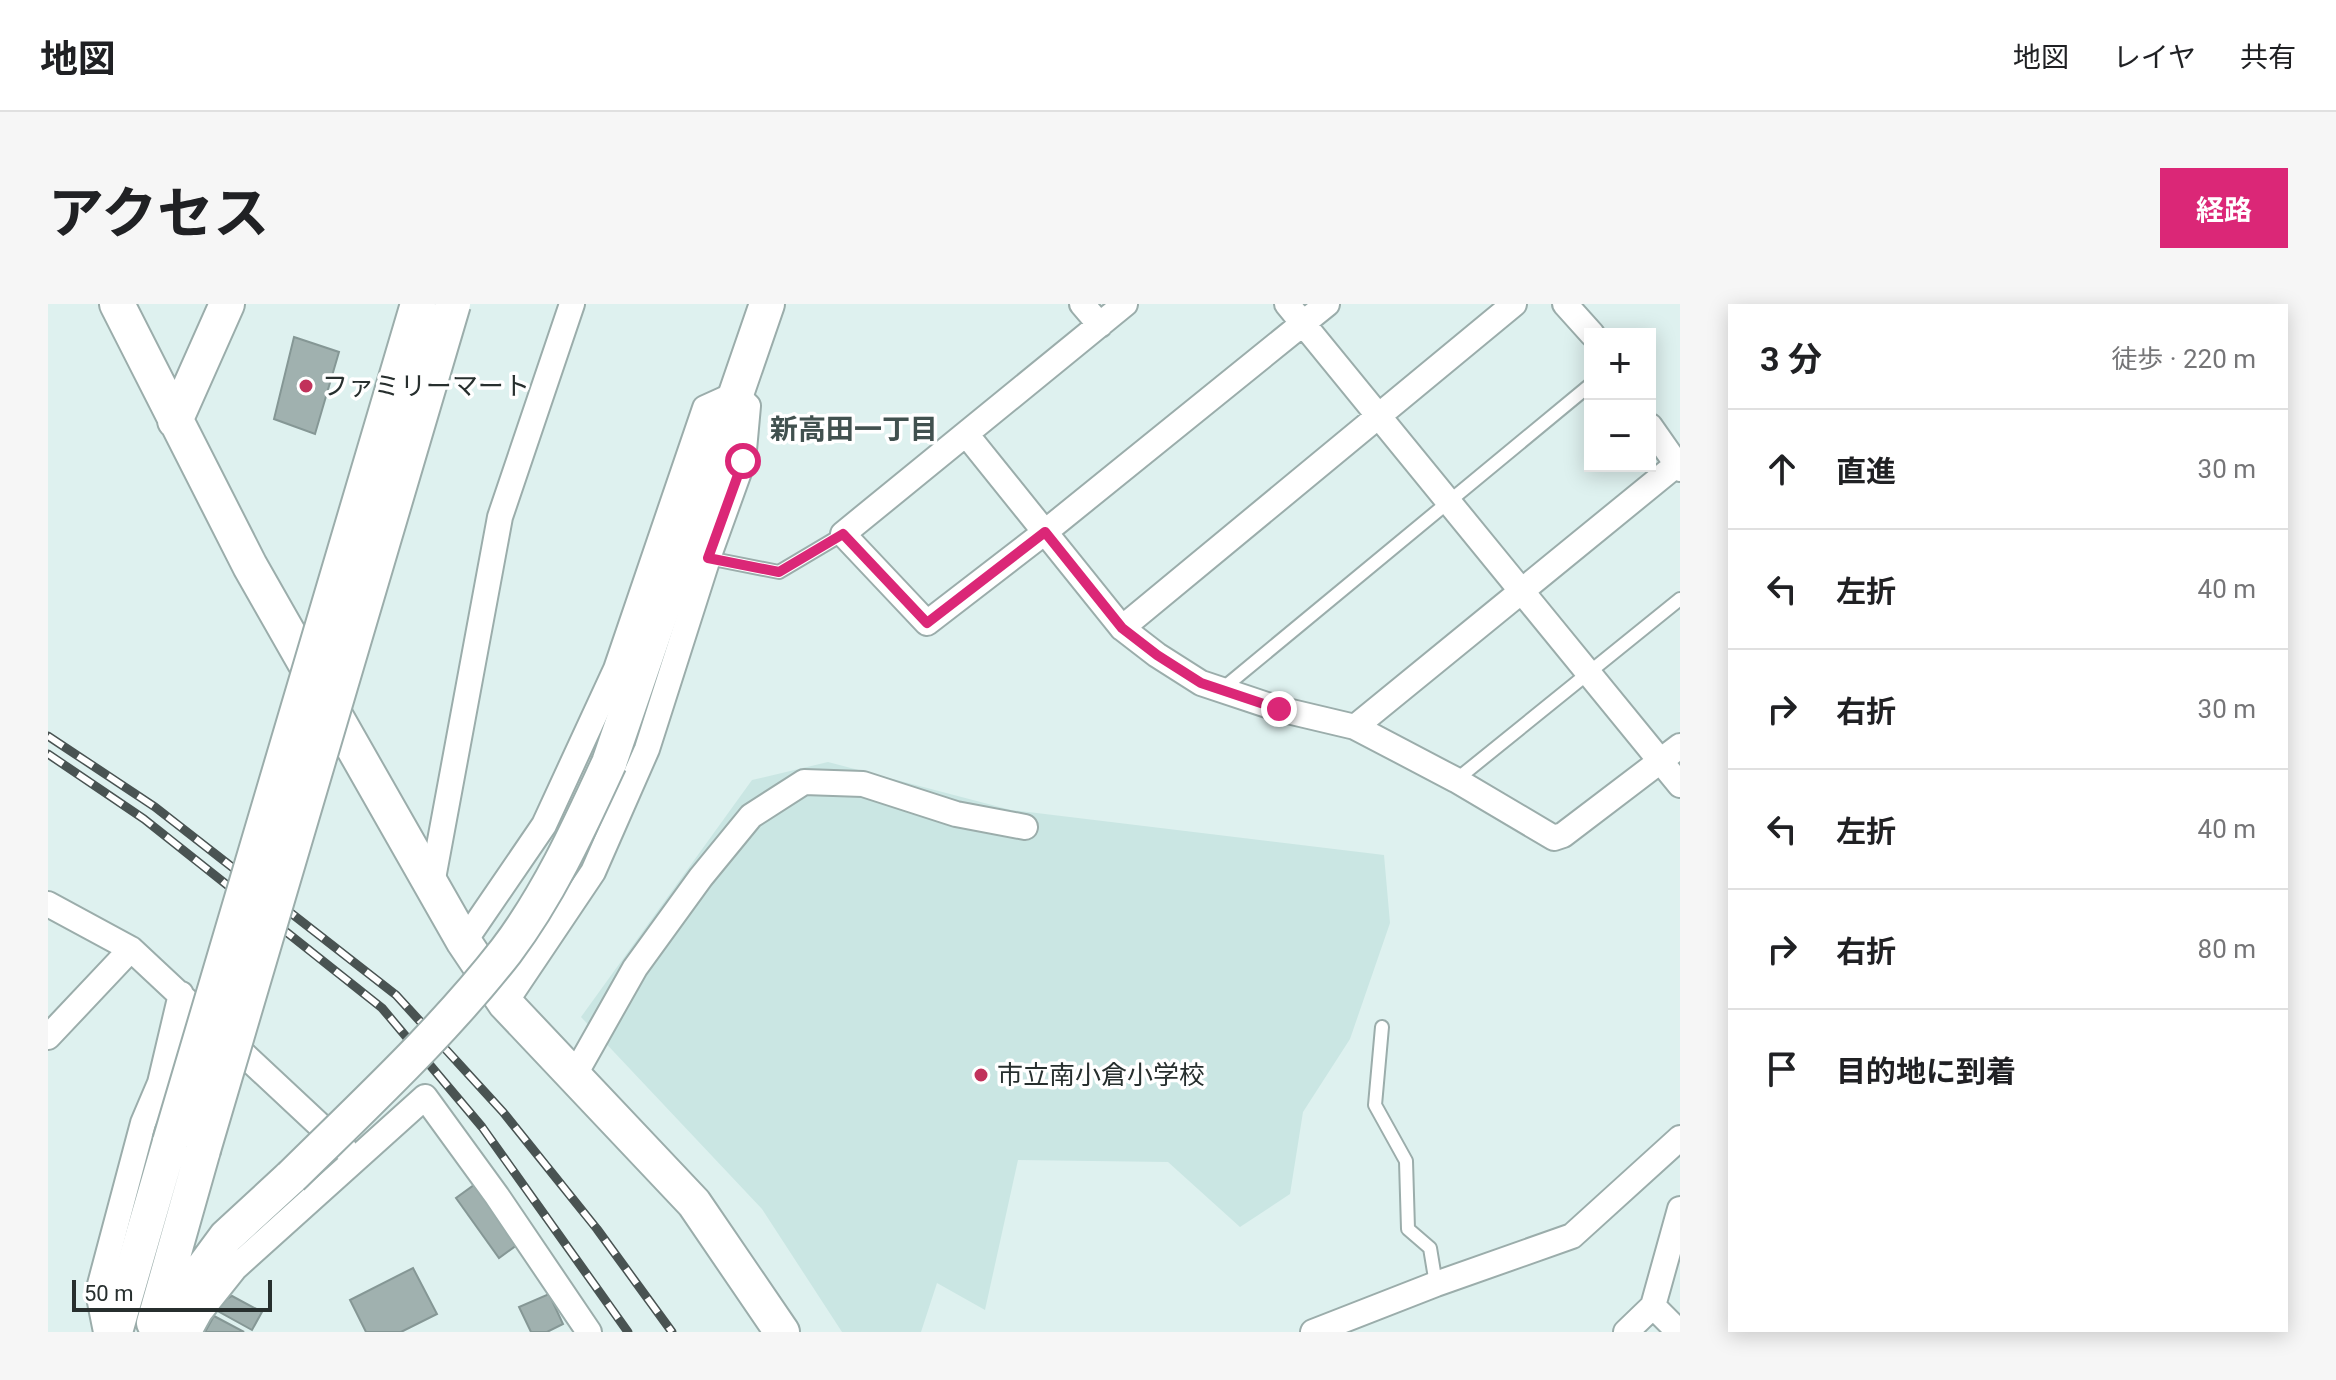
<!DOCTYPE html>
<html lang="ja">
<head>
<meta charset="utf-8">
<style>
	:root { --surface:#fff; --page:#f6f6f6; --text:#202124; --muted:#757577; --line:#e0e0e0; --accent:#db2777 }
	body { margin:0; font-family:Roboto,"Noto Sans JP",sans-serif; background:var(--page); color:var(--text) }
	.controls { position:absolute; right:24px; top:24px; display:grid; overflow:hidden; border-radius:0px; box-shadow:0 4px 20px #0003 }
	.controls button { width:72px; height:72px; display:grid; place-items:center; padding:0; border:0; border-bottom:2px solid var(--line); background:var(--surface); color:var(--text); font:40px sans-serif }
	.scale { position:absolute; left:24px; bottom:20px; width:200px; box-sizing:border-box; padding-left:8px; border:4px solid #272f2e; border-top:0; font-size:22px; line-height:28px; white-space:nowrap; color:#272f2e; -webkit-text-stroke:6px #fff; paint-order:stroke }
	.stop { position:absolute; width:24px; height:24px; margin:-18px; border:6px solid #db2777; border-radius:50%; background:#fff }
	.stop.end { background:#db2777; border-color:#fff; box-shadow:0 2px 8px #0008 }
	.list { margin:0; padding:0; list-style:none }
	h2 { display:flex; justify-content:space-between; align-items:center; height:104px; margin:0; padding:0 32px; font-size:34px }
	h2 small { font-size:26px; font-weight:400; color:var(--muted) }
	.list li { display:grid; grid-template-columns:52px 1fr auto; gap:24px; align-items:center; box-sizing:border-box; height:120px; padding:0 32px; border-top:2px solid var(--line) }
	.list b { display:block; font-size:30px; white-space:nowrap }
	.list em { font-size:26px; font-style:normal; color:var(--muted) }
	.icon { flex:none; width:44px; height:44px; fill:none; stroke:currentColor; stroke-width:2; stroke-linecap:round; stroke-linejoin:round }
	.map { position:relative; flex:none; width:1632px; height:1028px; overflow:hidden; border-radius:0px }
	header { display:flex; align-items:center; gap:48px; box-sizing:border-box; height:112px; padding:0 40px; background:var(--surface); border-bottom:2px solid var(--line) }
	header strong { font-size:38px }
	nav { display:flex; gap:44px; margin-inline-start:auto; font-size:28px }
	.intro { display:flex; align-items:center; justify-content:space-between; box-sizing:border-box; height:192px; padding:0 48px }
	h1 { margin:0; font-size:56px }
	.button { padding:20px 36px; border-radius:0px; background:var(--accent); color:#fff; font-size:28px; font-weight:700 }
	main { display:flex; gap:48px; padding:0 48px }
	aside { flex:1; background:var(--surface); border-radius:0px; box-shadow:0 4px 20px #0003 }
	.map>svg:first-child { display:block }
	.built { fill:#cae6e3 }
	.building { fill:#a0b1af; stroke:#859795; stroke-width:2 }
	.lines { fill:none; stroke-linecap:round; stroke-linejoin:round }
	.lane-casing { stroke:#9badab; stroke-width:16 }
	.street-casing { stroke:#9badab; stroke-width:28 }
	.secondary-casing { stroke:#9badab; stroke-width:38 }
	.lane { stroke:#fff; stroke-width:12 }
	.street { stroke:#fff; stroke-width:24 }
	.secondary { stroke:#fff; stroke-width:34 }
	.rail-casing { stroke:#495352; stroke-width:9 }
	.rail { stroke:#fff; stroke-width:6; stroke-dasharray:18; stroke-linecap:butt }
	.secondary-bridge-casing { stroke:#9badab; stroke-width:38; stroke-linecap:butt }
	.secondary-bridge { stroke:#fff; stroke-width:34 }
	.route { stroke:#db2777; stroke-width:10 }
	.poi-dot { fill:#c1325b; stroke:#fff; stroke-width:3 }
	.labels { text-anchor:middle; stroke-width:7; stroke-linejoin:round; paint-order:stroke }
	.poi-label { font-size:26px; fill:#272f2e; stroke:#fff; text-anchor:start }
	.neighbourhood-label { font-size:28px; font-weight:bold; fill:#41514f; stroke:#fff }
</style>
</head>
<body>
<header>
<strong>地図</strong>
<nav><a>地図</a><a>レイヤ</a><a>共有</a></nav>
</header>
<div class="intro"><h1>アクセス</h1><a class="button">経路</a></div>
<main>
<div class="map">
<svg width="1632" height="1028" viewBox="0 0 1632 1028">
	<rect width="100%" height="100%" fill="#def1ef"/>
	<!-- built -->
	<path class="built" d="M 780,458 L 963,506 L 1336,551 L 1342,619 L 1302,735 L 1255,808 L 1242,890 L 1192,923 L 1120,858 L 970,856 L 937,1006 L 889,979 L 873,1028 L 794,1028 L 714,905 L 533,713 L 704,476 Z"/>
	<!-- building -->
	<path class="building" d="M 246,33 L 291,48 L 267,130 L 226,115 Z
		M 426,881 L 469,941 L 451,954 L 408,894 Z
		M 365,964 L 389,1010 L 353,1028 L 318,1028 L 302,996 Z
		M 501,990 L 515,1020 L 499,1028 L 483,1028 L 471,1003 Z
		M 184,992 L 214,1008 L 204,1026 L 168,1006 L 171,1000 Z
		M 166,1012 L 196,1028 L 157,1028 Z"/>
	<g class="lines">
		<!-- lane casing -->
		<g class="lane-casing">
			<path id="lane" d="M 660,254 L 731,268 L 795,230
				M 1173,386 L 1542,81
				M 1408,476 L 1632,295
				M 1334,723 L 1327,801 L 1358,857 L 1360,925 L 1382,944 L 1388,980"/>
		</g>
		<!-- street casing -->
		<g class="street-casing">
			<path id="street" d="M 1034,0 L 1052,21
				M 1077,0 L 795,230 L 879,319 L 997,228 L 1279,0
				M 1239,0 L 1632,481
				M 1517,0 L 1544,30
				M 1602,122 L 1632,165
				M 918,130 L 1074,324 L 1109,351 L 1153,379 L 1231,405 L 1307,423 L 1408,476 L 1506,534 L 1515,531 L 1632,442
				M 1074,324 L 1466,0
				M 1307,423 L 1628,161
				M 384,580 L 452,213 L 524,0
				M 0,600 L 83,645 L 296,844
				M 416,638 L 496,521 L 568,365 L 657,104 L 688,90 L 700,102 L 695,157 L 660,254 L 599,445 L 545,568 L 457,699
				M 0,733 L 83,645
				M 526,772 L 587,664 L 653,573 L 703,512 L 756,478 L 815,480 L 908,510 L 977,523
				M 1605,1002 L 1631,1028
				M 58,1028 L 50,988 L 95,819 L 112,779 L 133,690
				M 141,1028 L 152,1008 L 187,964 L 377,793 L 449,892 L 541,1028
				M 1265,1028 L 1388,980 L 1524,932 L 1632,834
				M 1578,1028 L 1605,1002 L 1632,905"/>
		</g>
		<!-- secondary casing -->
		<g class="secondary-casing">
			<path id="secondary" d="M 69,0 L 202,262 L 416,638 L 457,699 L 646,899 L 734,1028
				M 127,117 L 179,0
				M 561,459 L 719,0
				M 106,1019 L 155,846
				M 67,1028 L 122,838
				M 112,1028 L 125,1005 L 178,933 L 243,873"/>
		</g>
		<!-- lane -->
		<use href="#lane" class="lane"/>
		<!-- street -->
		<use href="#street" class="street"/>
		<!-- secondary -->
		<use href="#secondary" class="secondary"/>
		<!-- rail casing -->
		<g class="rail-casing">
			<path id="rail" d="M 0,432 L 107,503 L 348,691 L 455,808 L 549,925 L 624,1028
				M 0,450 L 96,515 L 334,704 L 434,823 L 580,1028"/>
		</g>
		<!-- rail -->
		<use href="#rail" class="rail"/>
		<!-- secondary-bridge casing -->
		<g class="secondary-bridge-casing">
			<path id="secondary-bridge" d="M 122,838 L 370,0
				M 155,846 L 405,0
				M 243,873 C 316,801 395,728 458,647 C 501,590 531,524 561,459"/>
		</g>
		<!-- secondary-bridge -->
		<use href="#secondary-bridge" class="secondary-bridge"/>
	</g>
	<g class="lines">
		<!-- route -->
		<path class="route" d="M 695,157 L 660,254 L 731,268 L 795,230 L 879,319 L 997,228 L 1074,324 L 1109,351 L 1153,379 L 1231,405"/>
	</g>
	<!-- markers -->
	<g class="poi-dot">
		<circle cx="258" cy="82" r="8"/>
		<circle cx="933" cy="771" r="8"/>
	</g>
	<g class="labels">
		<!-- poi labels -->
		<g class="poi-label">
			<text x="274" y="91">ファミリーマート</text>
			<text x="949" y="780">市立南小倉小学校</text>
		</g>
		<!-- neighbourhood labels -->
		<g class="neighbourhood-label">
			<text x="806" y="135">新高田一丁目</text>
		</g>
	</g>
</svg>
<div class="controls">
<button>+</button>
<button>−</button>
</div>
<div class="scale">50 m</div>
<div class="stop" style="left:695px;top:157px"></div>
<div class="stop end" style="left:1231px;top:405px"></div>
</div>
<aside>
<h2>3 分<small>徒歩 · 220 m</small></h2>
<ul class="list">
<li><svg class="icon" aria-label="ahead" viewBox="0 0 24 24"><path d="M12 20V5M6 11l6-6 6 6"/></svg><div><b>直進</b></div><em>30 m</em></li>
<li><svg class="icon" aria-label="left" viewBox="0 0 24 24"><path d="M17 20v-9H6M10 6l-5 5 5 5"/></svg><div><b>左折</b></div><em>40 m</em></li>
<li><svg class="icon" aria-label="right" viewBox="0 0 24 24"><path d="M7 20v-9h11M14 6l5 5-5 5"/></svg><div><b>右折</b></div><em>30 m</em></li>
<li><svg class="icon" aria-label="left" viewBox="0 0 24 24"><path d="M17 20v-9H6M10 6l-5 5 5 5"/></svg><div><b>左折</b></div><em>40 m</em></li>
<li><svg class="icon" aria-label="right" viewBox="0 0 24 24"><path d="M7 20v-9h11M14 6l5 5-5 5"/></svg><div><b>右折</b></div><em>80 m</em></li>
<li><svg class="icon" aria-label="arrive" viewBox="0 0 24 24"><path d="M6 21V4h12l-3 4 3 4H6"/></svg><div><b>目的地に到着</b></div></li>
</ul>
</aside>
</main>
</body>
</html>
